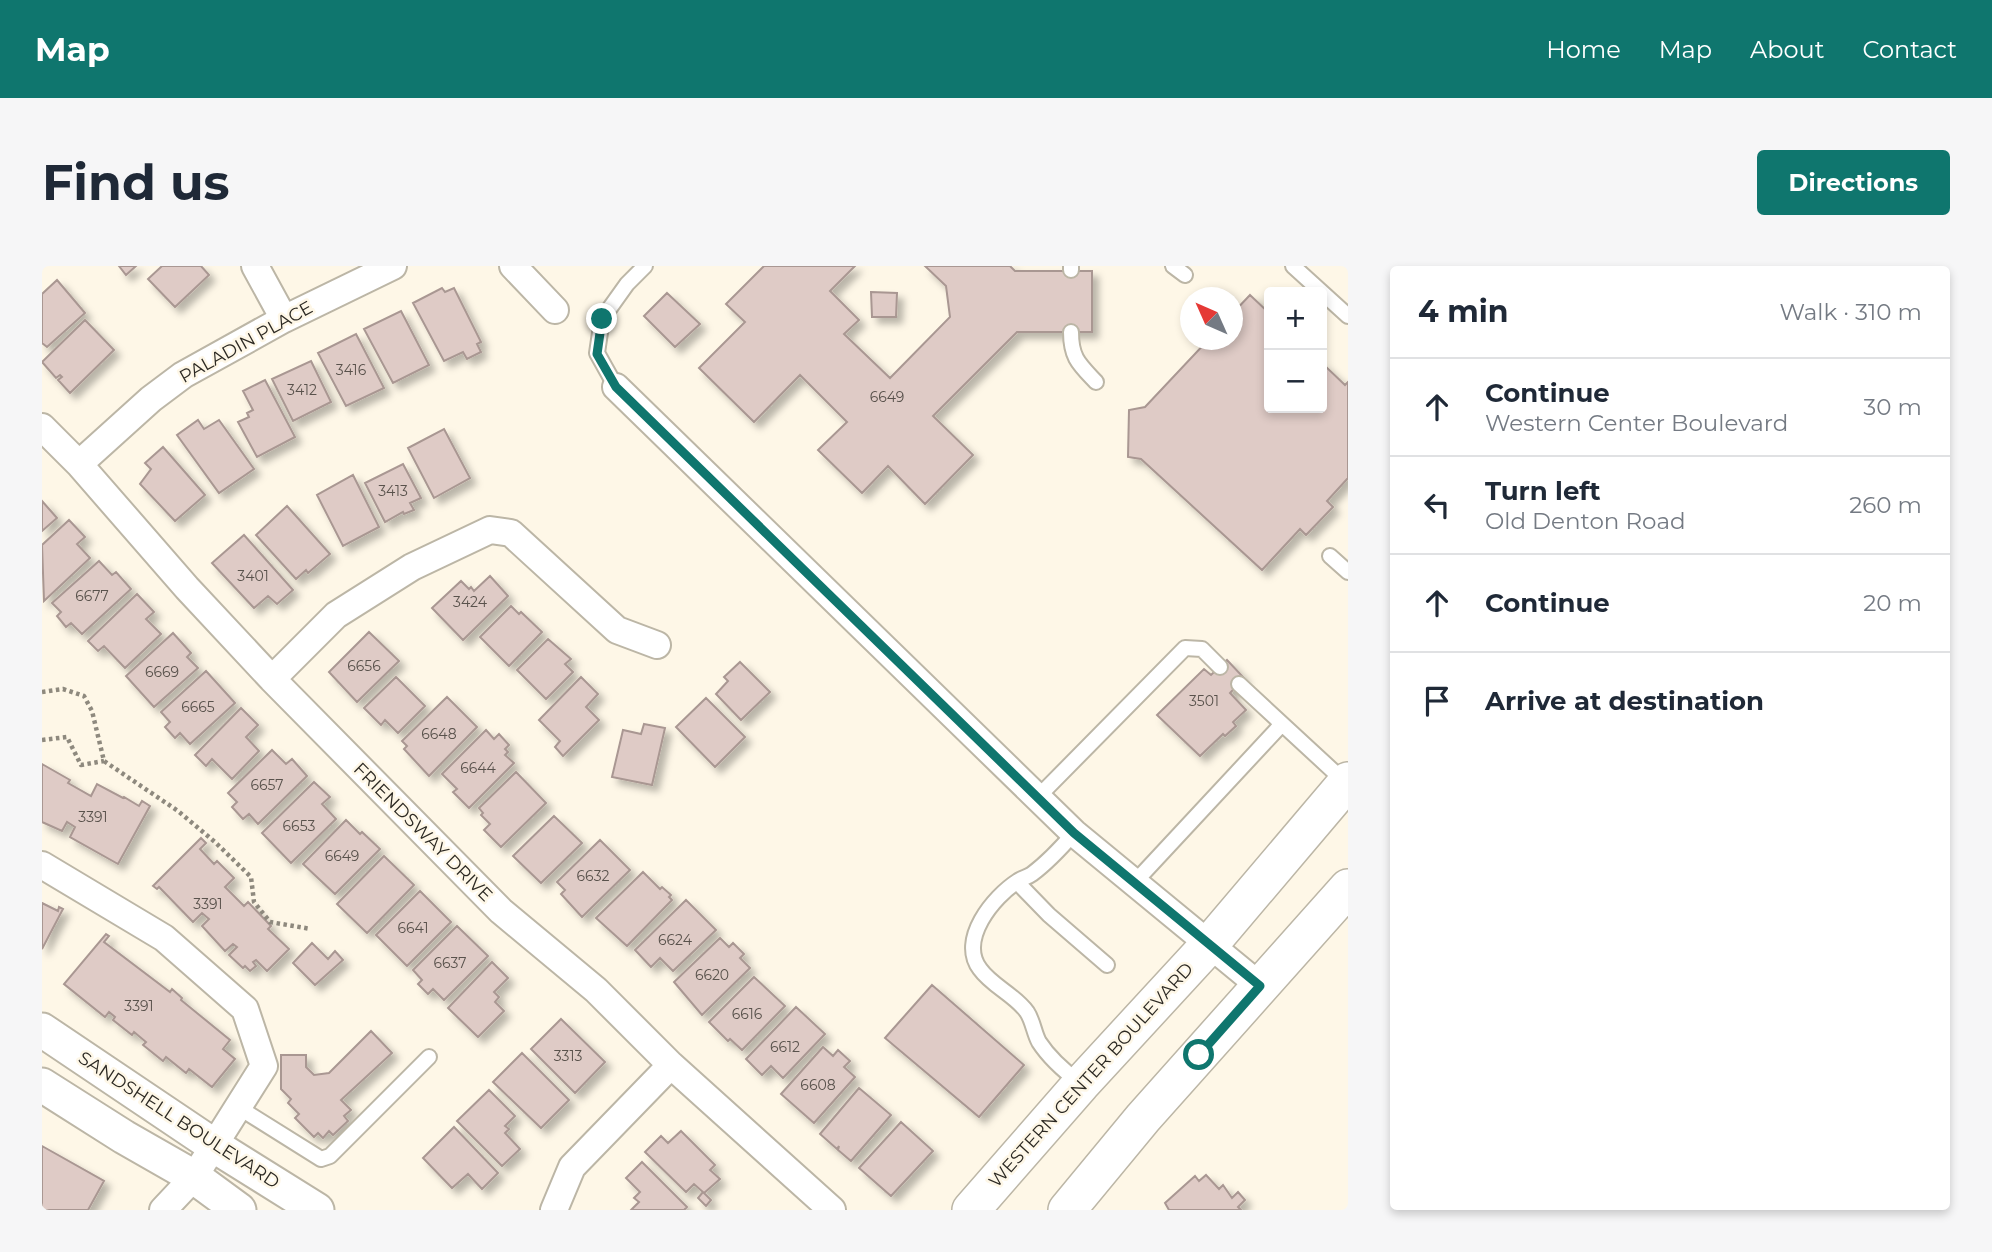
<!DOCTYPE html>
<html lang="en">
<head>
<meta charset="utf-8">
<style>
	:root { --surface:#fff; --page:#f6f6f7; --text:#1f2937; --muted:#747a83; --line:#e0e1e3; --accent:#0f766e }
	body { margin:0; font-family:Montserrat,sans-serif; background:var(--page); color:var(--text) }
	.controls { position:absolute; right:21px; top:21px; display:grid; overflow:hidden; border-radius:7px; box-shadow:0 4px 10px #0003 }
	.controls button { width:63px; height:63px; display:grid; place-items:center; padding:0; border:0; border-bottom:2px solid var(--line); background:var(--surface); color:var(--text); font:35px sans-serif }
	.compass { position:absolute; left:1138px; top:21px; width:63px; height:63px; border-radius:50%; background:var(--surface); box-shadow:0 4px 10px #0003; rotate:315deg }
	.stop { position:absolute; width:21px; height:21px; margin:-16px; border:5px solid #0f766e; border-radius:50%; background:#fff }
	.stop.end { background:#0f766e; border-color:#fff; box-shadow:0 2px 7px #0008 }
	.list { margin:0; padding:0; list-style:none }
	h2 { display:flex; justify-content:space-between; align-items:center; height:91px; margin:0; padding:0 28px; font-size:30px }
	h2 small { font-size:23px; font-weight:400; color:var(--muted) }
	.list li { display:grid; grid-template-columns:46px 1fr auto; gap:21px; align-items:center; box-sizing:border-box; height:98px; padding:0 28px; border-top:2px solid var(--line) }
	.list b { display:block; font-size:26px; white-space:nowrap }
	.list p { margin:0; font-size:23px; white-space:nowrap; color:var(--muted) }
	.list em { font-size:23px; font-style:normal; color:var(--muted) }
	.icon { flex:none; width:38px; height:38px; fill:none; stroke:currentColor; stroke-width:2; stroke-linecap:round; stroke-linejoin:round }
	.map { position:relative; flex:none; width:1306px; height:944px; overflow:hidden; border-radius:7px }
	header { display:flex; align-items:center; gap:42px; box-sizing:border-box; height:98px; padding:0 35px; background:var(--accent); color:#fff }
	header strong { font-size:33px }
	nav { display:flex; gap:38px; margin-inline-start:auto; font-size:24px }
	.intro { display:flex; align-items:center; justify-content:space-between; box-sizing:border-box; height:168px; padding:0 42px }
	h1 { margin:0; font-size:49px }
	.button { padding:18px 32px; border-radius:7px; background:var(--accent); color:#fff; font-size:24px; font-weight:700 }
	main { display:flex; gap:42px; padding:0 42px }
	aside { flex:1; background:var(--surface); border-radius:7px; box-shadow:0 4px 10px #0003 }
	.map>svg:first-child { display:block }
	.building { fill:#dfcbc6; stroke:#a99792; stroke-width:2; filter:url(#shadow) }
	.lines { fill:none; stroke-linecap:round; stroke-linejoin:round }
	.service-casing { stroke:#bcb6a6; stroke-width:18 }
	.minor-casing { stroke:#bcb6a6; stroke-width:30 }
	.tertiary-casing { stroke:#bcb6a6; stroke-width:37 }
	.secondary-casing { stroke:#bcb6a6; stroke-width:40 }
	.path { stroke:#8e897e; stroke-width:4.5; stroke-dasharray:3.5 3.5; stroke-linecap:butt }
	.service { stroke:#fff; stroke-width:14 }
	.minor { stroke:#fff; stroke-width:26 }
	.tertiary { stroke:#fff; stroke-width:33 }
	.secondary { stroke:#fff; stroke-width:37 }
	.route { stroke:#0f766e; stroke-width:9 }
	.labels { text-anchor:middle; stroke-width:5; stroke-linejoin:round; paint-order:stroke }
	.number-label { font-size:14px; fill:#59524c }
	.street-label { font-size:18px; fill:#2c2923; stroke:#fef7e7 }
</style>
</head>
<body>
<header>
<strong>Map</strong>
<nav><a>Home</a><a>Map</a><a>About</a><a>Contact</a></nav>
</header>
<div class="intro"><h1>Find us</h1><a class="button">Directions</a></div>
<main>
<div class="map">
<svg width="1306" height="944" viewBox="0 0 1306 944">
	<defs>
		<filter id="shadow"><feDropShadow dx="6" dy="6" stdDeviation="3.5" flood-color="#0004"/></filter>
	</defs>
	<rect width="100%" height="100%" fill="#fef7e7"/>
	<!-- building -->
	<path class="building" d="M 77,0 L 94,0 L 84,9 Z
		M 120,0 L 159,0 L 167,9 L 133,41 L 106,13 Z
		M 722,0 L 813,0 L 788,25 L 817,54 L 802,68 L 848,112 L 908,51 L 904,20 L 883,0 L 968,0 L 973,5 L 1050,5 L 1050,66 L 975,66 L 891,150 L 931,189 L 883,238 L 846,200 L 820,227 L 776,184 L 805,156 L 758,109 L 712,156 L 657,102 L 703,56 L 684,38 Z
		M 15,14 L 43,47 L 5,81 L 0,77 L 0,28 Z
		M 400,22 L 403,26 L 412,22 L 439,76 L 435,78 L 439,86 L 425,93 L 421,86 L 402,95 L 371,37 Z
		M 829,26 L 855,27 L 854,51 L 830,51 Z
		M 625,27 L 658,58 L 633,81 L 602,50 Z
		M 1208,29 L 1227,47 L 1227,142 L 1280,142 L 1280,97 L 1303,119 L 1306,116 L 1306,212 L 1285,235 L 1291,241 L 1264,269 L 1258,263 L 1220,304 L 1099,193 L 1086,191 L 1087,144 L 1103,141 L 1166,74 L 1190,74 L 1190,48 Z
		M 359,45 L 387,99 L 351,117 L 322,63 Z
		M 43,54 L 72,84 L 28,127 L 16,114 L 20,111 L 18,109 L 14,112 L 0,96 Z
		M 314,68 L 342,122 L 304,140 L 276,87 Z
		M 269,95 L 289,136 L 251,155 L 230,113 Z
		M 223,114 L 253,171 L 215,191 L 196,156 L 207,151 L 205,147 L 211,144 L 201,125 Z
		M 156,154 L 162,163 L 177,154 L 212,203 L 177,227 L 135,169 Z
		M 402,163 L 428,212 L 392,232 L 366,182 Z
		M 121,181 L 163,229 L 133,255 L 98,218 L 109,203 L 103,197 Z
		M 361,198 L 379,232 L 368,237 L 372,244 L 362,248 L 361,246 L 343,256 L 323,217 Z
		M 311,209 L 337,261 L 301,280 L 275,229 Z
		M 0,235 L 15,252 L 0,265 Z
		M 245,240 L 288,288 L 266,307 L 264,304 L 254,313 L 214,269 Z
		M 27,254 L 43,271 L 35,278 L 48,292 L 2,335 L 0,279 Z
		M 202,269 L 251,324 L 235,338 L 226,330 L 212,342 L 170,297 Z
		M 57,295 L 70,309 L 74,306 L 89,323 L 40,368 L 29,357 L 24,361 L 15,350 L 19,346 L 10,337 Z
		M 448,310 L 466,330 L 421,374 L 390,342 L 419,315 L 427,323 L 429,321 L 432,325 Z
		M 95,328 L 112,346 L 104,353 L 119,368 L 83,402 L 62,380 L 56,385 L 46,375 Z
		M 469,340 L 477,348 L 479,346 L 500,366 L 467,400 L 438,371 Z
		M 327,366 L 357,395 L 315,436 L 287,406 Z
		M 131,367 L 149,387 L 145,391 L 156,402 L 112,441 L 84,410 Z
		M 506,373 L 529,393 L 523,398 L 531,406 L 504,433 L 475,404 Z
		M 1185,394 L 1202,412 L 1188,427 L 1204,444 L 1191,456 L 1194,460 L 1183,470 L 1181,468 L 1158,490 L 1115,449 L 1162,403 L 1169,409 Z
		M 698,396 L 728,426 L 699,454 L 674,428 L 686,415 L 682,411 Z
		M 164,405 L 193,437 L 148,478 L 138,467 L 133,472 L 123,461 L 128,456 L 119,446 Z
		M 354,411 L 383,440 L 356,467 L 343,454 L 339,459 L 322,442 Z
		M 539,411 L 556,428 L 544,441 L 557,454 L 521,490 L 513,481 L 518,475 L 497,454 Z
		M 405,431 L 435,461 L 387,510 L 362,483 L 365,480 L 360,475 Z
		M 664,432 L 703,471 L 673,501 L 634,461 Z
		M 199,442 L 216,459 L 204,471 L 217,485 L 190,513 L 170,493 L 164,500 L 153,489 Z
		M 602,458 L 623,462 L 610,519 L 570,511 L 581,464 L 599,468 Z
		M 444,464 L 452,473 L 457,468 L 467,479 L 463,483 L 466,486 L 463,489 L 472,497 L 427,542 L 411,526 L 415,523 L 400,508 Z
		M 230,484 L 244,498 L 250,493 L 265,510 L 216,558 L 207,548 L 201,553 L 190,541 L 195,536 L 186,527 Z
		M 0,498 L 28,514 L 26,517 L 49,530 L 55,518 L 81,532 L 82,531 L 97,540 L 100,535 L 108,540 L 76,598 L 28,571 L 33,561 L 25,556 L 20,565 L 0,556 Z
		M 474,506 L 504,537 L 459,581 L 442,564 L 448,558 L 439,549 L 441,547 L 437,542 Z
		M 272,516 L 288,531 L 280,538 L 294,553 L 249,597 L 220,567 Z
		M 512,550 L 540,577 L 499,617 L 471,590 Z
		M 304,554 L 318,568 L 320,566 L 338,583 L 293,628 L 261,598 Z
		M 159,572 L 164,577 L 158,583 L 172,598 L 175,595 L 192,612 L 183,621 L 202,640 L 206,636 L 229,660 L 226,663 L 247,683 L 225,705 L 214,694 L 211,696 L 214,700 L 208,705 L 203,700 L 201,702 L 187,689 L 195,681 L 191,678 L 183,685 L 160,660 L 167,653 L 160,647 L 151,656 L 117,621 L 115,623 L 111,620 Z
		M 558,574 L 588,604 L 540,651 L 519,628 L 523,624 L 515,616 Z
		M 342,590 L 372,619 L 325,667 L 295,638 Z
		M 601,606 L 618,623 L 620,621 L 629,629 L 627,631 L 630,634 L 585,680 L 554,652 Z
		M 378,625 L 409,656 L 365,700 L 334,669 Z
		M 644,634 L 674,664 L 631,705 L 618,692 L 609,701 L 593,684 Z
		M 0,637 L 16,645 L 17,641 L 21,643 L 0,683 Z
		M 415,660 L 446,690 L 402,734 L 391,723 L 386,728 L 376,718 L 380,714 L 371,704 Z
		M 64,668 L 67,670 L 62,676 L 128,726 L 130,723 L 140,732 L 139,734 L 188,774 L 181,783 L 193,793 L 170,821 L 147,803 L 144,807 L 124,791 L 121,795 L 101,779 L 104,776 L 92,766 L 90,769 L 71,754 L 73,751 L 67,746 L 63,751 L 22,718 Z
		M 678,672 L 687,681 L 691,677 L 702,688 L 698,692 L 708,702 L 660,749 L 632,716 Z
		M 270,677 L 286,693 L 293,685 L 301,694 L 273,719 L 251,697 Z
		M 450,696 L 466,712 L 452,726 L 457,731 L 453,736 L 462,745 L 436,771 L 406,742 Z
		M 712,711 L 743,740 L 700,784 L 688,773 L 686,775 L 667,756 Z
		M 890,719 L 982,799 L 937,851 L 843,772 Z
		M 754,741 L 783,768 L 741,812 L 729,800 L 720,809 L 704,793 Z
		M 519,753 L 563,796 L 533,827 L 489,783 Z
		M 329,765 L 350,787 L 299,834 L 309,844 L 302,850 L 306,855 L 291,869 L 287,865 L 281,872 L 276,867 L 272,871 L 253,852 L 257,848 L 246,837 L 249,833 L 239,823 L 239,789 L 264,789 L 264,801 L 272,809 L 287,807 Z
		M 781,781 L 791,790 L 796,784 L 808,795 L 802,801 L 813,811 L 772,857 L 739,828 Z
		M 480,787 L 527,834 L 499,862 L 451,816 Z
		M 817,822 L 849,849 L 809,895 L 796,884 L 797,880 L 795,883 L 778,868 Z
		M 447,824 L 473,850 L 463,860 L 467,863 L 463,867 L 478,883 L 460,900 L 415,855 Z
		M 859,856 L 891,885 L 849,930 L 817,902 Z
		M 412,861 L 456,907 L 440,923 L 426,908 L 410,922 L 381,892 Z
		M 639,865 L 673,899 L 668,904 L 678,913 L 662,927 L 669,934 L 664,940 L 656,932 L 661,926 L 652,918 L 644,926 L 603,886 L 619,870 L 626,877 Z
		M 0,880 L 62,915 L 46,944 L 0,944 Z
		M 600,896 L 645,941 L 642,944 L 589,944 L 597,936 L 592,932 L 598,926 L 584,912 Z
		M 1164,909 L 1177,923 L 1181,919 L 1190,932 L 1196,926 L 1203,934 L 1196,941 L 1199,944 L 1127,944 L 1123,937 L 1153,910 L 1157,915 Z"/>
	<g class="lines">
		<!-- service casing -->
		<g class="service-casing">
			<path id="service" d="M 1131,0 L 1143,9
				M 1251,0 L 1306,50
				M 1029,4 L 1029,0
				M 1029,66 C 1029,92 1037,98 1054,116
				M 574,121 L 555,87 L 560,53 L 585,18 L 603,0
				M 1288,290 L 1306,306
				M 1197,418 L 1303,516
				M 995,532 L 1143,382 L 1160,383 L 1178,401
				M 1032,567 C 1019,582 1006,596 990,608 C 986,611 980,612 976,615 C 951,631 916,674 938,703 C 950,720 973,729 985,746 C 991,755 992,767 997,776 C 1008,793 1022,805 1038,817
				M 975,616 L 1007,649 L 1065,699
				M 1093,616 L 1240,458
				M 196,841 L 279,893 L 288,890 L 387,791"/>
		</g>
		<!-- minor casing -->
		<g class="minor-casing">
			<path id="minor" d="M 213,0 L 242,53
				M 471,0 L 513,44
				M 574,121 L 1032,567 L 1218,720
				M 0,161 L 37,198 L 145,322 L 230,413 L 459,645 L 554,724 L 629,799 L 790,944
				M 37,198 L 109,133 L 141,109 L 242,53 L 351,0
				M 230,413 L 294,349 L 370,301 L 448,264 L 469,267 L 575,364 L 615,379
				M 0,599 L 122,672 L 203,743 L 222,800 L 152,911 L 121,944
				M 512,944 L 530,901 L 629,799"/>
		</g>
		<!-- tertiary casing -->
		<g class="tertiary-casing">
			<path id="tertiary" d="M 0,764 L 171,879 L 275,944
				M 0,819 L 82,871 L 152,911 L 197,944"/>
		</g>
		<!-- secondary casing -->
		<g class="secondary-casing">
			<path id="secondary" d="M 929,944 L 1039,818 L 1167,679 L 1306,515
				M 1025,944 L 1101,852 L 1306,622"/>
		</g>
		<!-- path -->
		<path class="path" d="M 0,426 L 21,423 L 42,430 L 50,445 L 62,495 L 136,545 L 173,576 L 209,611 L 212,636 L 228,656 L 269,663
			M 0,474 L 25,471 L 39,499 L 62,495"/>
		<!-- service -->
		<use href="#service" class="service"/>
		<!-- minor -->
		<use href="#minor" class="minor"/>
		<!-- tertiary -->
		<use href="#tertiary" class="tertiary"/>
		<!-- secondary -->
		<use href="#secondary" class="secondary"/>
	</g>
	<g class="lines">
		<!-- route -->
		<path class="route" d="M 560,53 L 555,88 L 574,121 L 1032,567 L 1218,720 L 1157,789"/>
	</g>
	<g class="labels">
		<!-- number labels -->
		<g class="number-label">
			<text x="309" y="109">3416</text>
			<text x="260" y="129">3412</text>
			<text x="845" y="136">6649</text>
			<text x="351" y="230">3413</text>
			<text x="211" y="315">3401</text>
			<text x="50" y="335">6677</text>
			<text x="428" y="341">3424</text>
			<text x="322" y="405">6656</text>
			<text x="120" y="411">6669</text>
			<text x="1162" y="440">3501</text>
			<text x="156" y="446">6665</text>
			<text x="397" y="473">6648</text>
			<text x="436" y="507">6644</text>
			<text x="225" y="524">6657</text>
			<text x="51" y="556">3391</text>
			<text x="257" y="565">6653</text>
			<text x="300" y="595">6649</text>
			<text x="551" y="615">6632</text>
			<text x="166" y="643">3391</text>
			<text x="371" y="667">6641</text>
			<text x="633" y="679">6624</text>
			<text x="408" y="702">6637</text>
			<text x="670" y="714">6620</text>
			<text x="97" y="745">3391</text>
			<text x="705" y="753">6616</text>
			<text x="743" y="786">6612</text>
			<text x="526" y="795">3313</text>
			<text x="776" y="824">6608</text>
		</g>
		<!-- street labels -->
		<g class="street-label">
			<text transform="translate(204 76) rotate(-29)" y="6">PALADIN PLACE</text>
			<text transform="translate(381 566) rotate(45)" y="6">FRIENDSWAY DRIVE</text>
			<text transform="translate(1049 809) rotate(-48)" y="6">WESTERN CENTER BOULEVARD</text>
			<text transform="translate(137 854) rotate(33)" y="6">SANDSHELL BOULEVARD</text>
		</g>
	</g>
</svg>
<div class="controls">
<button>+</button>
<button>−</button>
</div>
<svg class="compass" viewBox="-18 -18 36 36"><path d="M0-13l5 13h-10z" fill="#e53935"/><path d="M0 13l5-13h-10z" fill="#747a83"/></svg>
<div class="stop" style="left:1157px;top:789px"></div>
<div class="stop end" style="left:560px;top:53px"></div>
</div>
<aside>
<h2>4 min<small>Walk · 310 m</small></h2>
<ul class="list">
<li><svg class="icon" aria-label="ahead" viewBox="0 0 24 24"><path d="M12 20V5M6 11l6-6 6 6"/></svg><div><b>Continue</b><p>Western Center Boulevard</p></div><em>30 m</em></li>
<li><svg class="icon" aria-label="left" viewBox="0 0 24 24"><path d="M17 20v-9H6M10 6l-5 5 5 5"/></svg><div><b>Turn left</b><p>Old Denton Road</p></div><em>260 m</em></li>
<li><svg class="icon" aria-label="ahead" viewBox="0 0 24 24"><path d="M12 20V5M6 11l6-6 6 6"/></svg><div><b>Continue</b></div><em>20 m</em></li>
<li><svg class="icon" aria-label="arrive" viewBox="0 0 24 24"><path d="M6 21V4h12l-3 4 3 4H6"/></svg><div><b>Arrive at destination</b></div></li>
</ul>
</aside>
</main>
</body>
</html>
